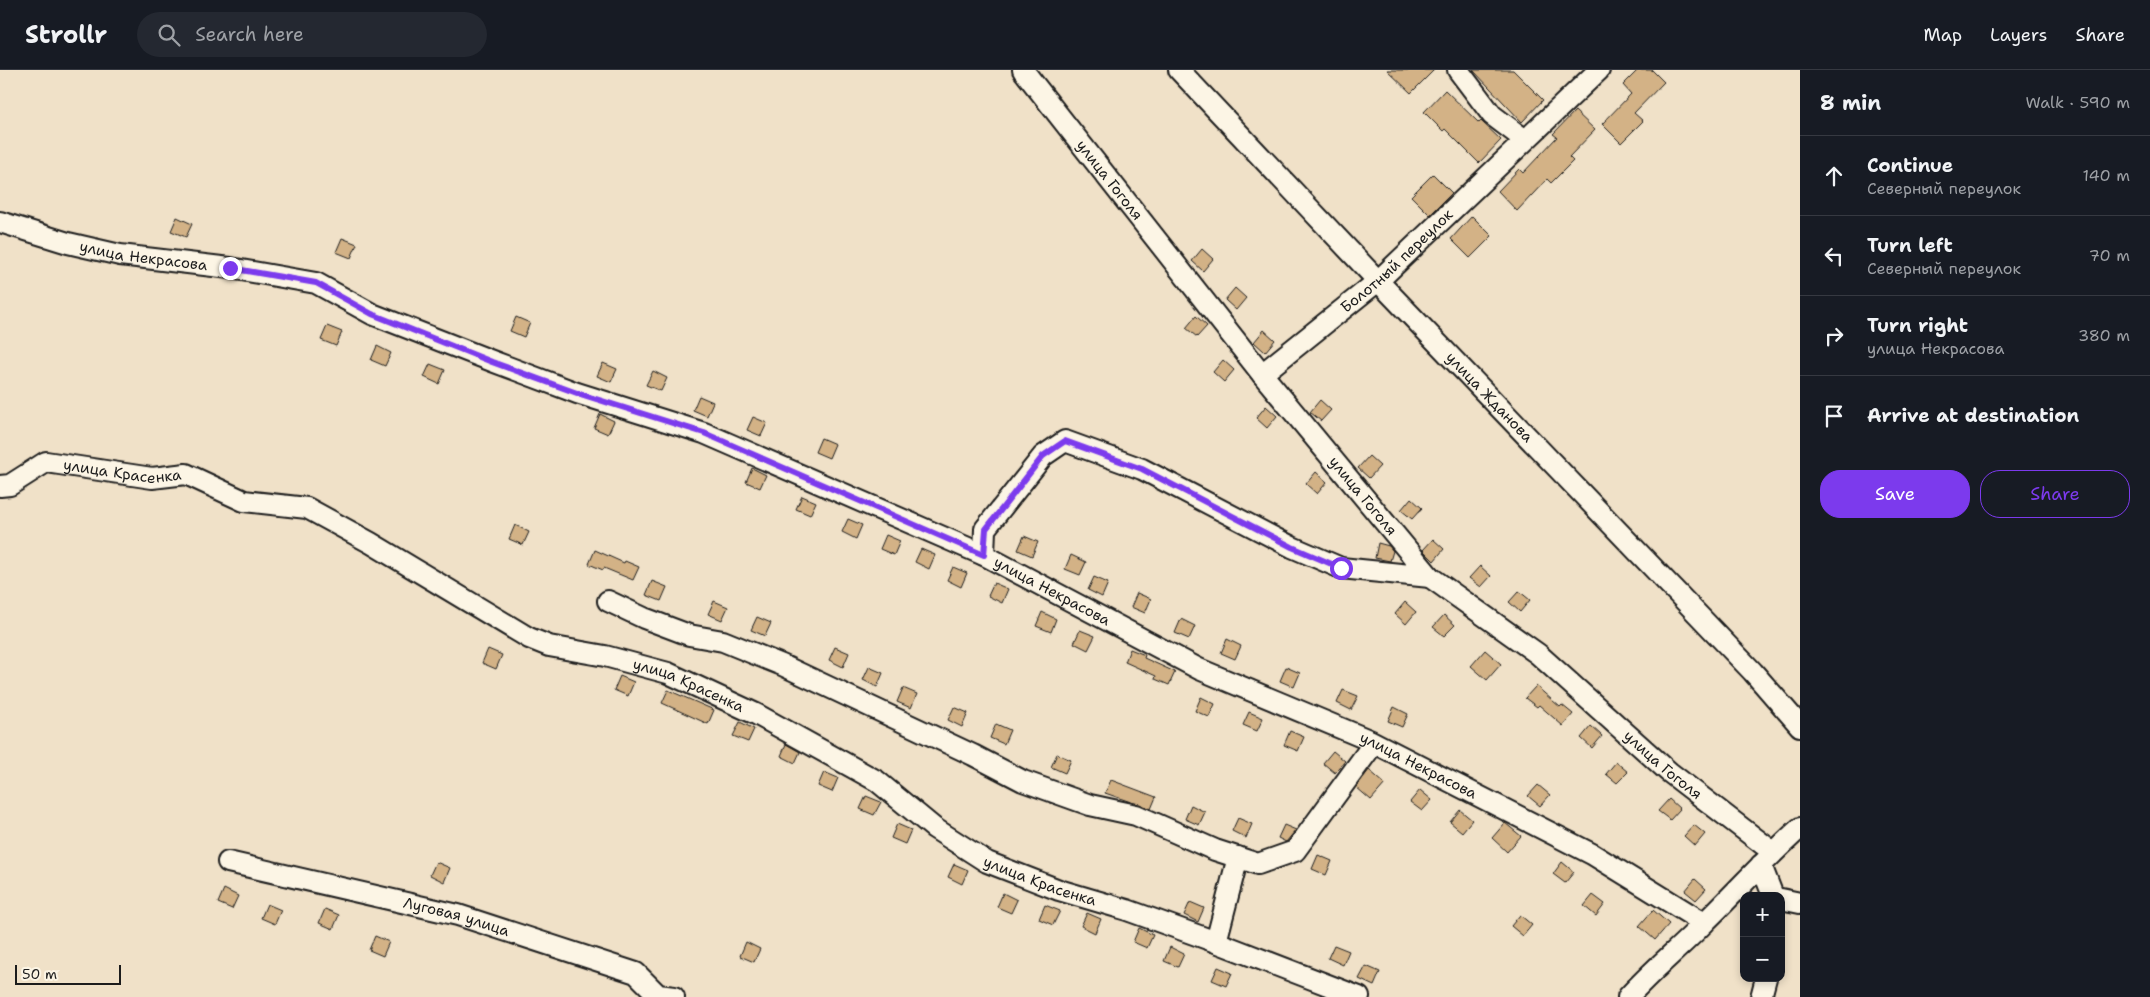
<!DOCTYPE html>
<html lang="en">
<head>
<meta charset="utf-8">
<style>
	:root { --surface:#171b24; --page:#242831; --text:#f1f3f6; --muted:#9ea1a6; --line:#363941; --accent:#7c3aed }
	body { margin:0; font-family:"Shantell Sans",sans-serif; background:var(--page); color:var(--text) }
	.controls { position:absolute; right:15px; bottom:15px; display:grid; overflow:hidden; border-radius:10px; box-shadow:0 2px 8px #0003 }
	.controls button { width:45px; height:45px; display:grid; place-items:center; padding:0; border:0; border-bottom:1px solid var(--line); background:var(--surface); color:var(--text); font:25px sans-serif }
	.scale { position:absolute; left:15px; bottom:12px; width:106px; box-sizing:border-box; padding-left:5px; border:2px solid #1c1c1c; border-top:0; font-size:14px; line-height:18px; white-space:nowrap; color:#1c1c1c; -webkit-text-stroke:4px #fcf5e5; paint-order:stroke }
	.stop { position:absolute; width:15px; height:15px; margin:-11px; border:4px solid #7c3aed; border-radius:50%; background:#fff }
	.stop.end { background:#7c3aed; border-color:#fff; box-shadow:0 1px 5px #0008 }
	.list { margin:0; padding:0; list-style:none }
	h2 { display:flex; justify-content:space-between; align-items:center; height:65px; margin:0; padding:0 20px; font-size:21px }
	h2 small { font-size:16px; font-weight:400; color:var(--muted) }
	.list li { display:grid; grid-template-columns:32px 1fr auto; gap:15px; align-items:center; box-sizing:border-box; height:80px; padding:0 20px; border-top:1px solid var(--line) }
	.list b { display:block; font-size:19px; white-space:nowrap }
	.list p { margin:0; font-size:16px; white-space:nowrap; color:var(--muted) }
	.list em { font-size:16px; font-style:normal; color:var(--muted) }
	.actions { display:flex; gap:10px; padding:15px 20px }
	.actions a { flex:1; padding:11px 0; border:1px solid var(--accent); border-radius:20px; text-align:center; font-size:18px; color:var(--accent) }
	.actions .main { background:var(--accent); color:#fff }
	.icon { flex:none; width:28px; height:28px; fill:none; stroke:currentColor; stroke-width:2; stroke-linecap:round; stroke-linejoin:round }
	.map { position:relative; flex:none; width:1800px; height:927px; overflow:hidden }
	header { display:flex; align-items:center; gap:30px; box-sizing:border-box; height:70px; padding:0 25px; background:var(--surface); border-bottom:1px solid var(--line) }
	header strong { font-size:24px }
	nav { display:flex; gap:28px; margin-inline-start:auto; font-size:18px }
	.search { width:350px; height:45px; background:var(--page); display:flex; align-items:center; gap:12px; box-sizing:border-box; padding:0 18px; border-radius:28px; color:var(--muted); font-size:19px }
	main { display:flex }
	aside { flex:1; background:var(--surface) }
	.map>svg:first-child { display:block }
	.building { fill:#d3b286; stroke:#1c1c1c }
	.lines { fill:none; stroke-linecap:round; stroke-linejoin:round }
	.minor-casing { stroke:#1c1c1c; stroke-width:24 }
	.minor { stroke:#fcf5e5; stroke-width:20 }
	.route { stroke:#7c3aed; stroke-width:6 }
	.labels { text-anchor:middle; stroke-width:4; stroke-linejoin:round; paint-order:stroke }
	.street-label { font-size:15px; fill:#1c1c1c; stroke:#fcf5e5 }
</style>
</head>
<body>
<header>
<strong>Strollr</strong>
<div class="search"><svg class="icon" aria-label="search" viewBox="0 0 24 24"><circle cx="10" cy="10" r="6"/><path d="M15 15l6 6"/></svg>Search here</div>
<nav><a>Map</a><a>Layers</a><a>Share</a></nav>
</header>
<main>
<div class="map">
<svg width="1800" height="927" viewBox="0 0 1800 927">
	<rect width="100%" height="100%" fill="#f0e1c8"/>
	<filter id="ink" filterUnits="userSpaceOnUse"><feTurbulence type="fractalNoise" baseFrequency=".02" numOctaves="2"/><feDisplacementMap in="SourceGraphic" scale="10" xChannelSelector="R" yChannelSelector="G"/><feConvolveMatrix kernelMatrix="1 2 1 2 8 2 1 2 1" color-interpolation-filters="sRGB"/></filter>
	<g filter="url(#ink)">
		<!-- building -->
		<path class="building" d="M 1387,0 L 1434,0 L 1411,23 Z
			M 1473,0 L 1513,0 L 1543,30 L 1522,52 Z
			M 1638,0 L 1652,0 L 1664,12 L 1634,43 L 1643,51 L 1621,73 L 1602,54 L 1631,24 L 1623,15 Z
			M 1445,20 L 1479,53 L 1481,51 L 1501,70 L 1479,93 L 1445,59 L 1443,61 L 1424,42 Z
			M 1575,41 L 1595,60 L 1569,87 L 1573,91 L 1551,113 L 1547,109 L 1517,141 L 1498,121 L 1519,99 L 1523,103 L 1557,67 L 1553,64 Z
			M 1433,104 L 1452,123 L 1430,145 L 1411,126 Z
			M 1472,146 L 1492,166 L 1470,188 L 1451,169 Z
			M 177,147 L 192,154 L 186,167 L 171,161 Z
			M 342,168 L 357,174 L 351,188 L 336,182 Z
			M 1202,179 L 1213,189 L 1203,201 L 1192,191 Z
			M 1235,218 L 1246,228 L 1236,240 L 1225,230 Z
			M 1196,246 L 1207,256 L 1197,267 L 1186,258 Z
			M 516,247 L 530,253 L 524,267 L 510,261 Z
			M 327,256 L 342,262 L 336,276 L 321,270 Z
			M 1264,260 L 1275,270 L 1265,282 L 1254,272 Z
			M 377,276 L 391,283 L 385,296 L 371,290 Z
			M 1223,290 L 1234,300 L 1224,312 L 1213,302 Z
			M 603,293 L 617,299 L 611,312 L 597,306 Z
			M 430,294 L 445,300 L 439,314 L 424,307 Z
			M 653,301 L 667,308 L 661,321 L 646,315 Z
			M 699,326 L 713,332 L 707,346 L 693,340 Z
			M 1320,330 L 1331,340 L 1321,351 L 1310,342 Z
			M 1266,336 L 1277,346 L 1267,358 L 1256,348 Z
			M 600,344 L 614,351 L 608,364 L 594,358 Z
			M 753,347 L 767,353 L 761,366 L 747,360 Z
			M 821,368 L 835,374 L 829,388 L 815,382 Z
			M 1369,386 L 1380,396 L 1369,408 L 1358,398 Z
			M 752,398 L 766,405 L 760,418 L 746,412 Z
			M 1316,402 L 1327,412 L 1317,424 L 1306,414 Z
			M 802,426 L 816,432 L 810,445 L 796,439 Z
			M 1411,428 L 1422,438 L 1412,449 L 1401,440 Z
			M 848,449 L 862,455 L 856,469 L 842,462 Z
			M 515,455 L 529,462 L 523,475 L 509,469 Z
			M 886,465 L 900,471 L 894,485 L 880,479 Z
			M 1024,466 L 1038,472 L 1032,486 L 1018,480 Z
			M 1433,469 L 1444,479 L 1434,491 L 1423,480 Z
			M 1378,473 L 1389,476 L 1393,481 L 1390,491 L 1375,488 Z
			M 921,479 L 935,485 L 929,499 L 915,492 Z
			M 595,480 L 624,493 L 625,491 L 639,497 L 633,510 L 604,498 L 603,500 L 589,494 Z
			M 1071,485 L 1086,492 L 1080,505 L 1065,499 Z
			M 1480,496 L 1491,506 L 1481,517 L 1469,508 Z
			M 953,497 L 967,503 L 961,517 L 947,510 Z
			M 1094,507 L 1108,513 L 1102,527 L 1088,520 Z
			M 652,511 L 667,517 L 661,531 L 646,525 Z
			M 994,513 L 1008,519 L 1002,533 L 988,526 Z
			M 1519,521 L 1530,530 L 1520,542 L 1509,532 Z
			M 1137,523 L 1151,529 L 1145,543 L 1131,537 Z
			M 714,531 L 728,537 L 722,550 L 708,544 Z
			M 1405,532 L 1416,542 L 1406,554 L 1395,544 Z
			M 1042,542 L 1056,549 L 1051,562 L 1036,556 Z
			M 1444,545 L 1455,555 L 1444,566 L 1433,557 Z
			M 757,547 L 771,553 L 765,566 L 751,560 Z
			M 1181,549 L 1195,556 L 1189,569 L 1175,563 Z
			M 1080,560 L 1095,566 L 1088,580 L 1074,573 Z
			M 1227,569 L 1241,576 L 1235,589 L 1221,583 Z
			M 835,577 L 849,583 L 843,597 L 829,590 Z
			M 488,579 L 502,585 L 496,599 L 482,593 Z
			M 1130,579 L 1145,585 L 1144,588 L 1175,602 L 1169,615 L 1155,609 L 1156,606 L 1125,592 Z
			M 1485,580 L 1501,594 L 1487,610 L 1471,596 Z
			M 869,597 L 883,603 L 877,617 L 863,610 Z
			M 1286,597 L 1300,603 L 1294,617 L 1280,611 Z
			M 620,606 L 634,612 L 628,626 L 614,620 Z
			M 1536,616 L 1560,637 L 1562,635 L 1573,644 L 1563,656 L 1539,635 L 1537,637 L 1525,628 Z
			M 903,618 L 917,624 L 911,638 L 897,632 Z
			M 668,620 L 714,640 L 708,654 L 662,633 Z
			M 1343,620 L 1358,626 L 1351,640 L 1337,633 Z
			M 1201,627 L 1215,634 L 1209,647 L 1195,641 Z
			M 954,637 L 968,643 L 962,657 L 948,650 Z
			M 1394,637 L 1408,644 L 1402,657 L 1388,651 Z
			M 1249,642 L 1263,648 L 1257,661 L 1243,655 Z
			M 740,652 L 754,659 L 748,672 L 733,666 Z
			M 996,654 L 1010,660 L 1004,674 L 990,668 Z
			M 1591,656 L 1602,666 L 1592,678 L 1581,668 Z
			M 1290,661 L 1304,667 L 1298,681 L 1284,675 Z
			M 786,674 L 800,682 L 795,693 L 781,686 Z
			M 1333,681 L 1345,691 L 1335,703 L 1323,693 Z
			M 1057,684 L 1071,690 L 1065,703 L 1051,697 Z
			M 1616,692 L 1628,702 L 1617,713 L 1606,704 Z
			M 1369,700 L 1385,714 L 1371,730 L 1356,717 Z
			M 824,702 L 838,708 L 832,722 L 818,716 Z
			M 1111,710 L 1156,727 L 1151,739 L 1105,723 Z
			M 1538,715 L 1550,725 L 1540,736 L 1528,726 Z
			M 1420,720 L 1432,730 L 1422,741 L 1410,732 Z
			M 866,726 L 881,732 L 874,745 L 860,739 Z
			M 1669,729 L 1680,739 L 1670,750 L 1658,741 Z
			M 1191,735 L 1205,742 L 1199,755 L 1185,749 Z
			M 1460,740 L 1472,750 L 1462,762 L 1450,752 Z
			M 1238,748 L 1252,754 L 1246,768 L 1232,761 Z
			M 1505,753 L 1521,766 L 1507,782 L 1492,768 Z
			M 897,754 L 911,760 L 905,774 L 891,768 Z
			M 1284,755 L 1296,760 L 1286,772 L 1278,768 Z
			M 1694,755 L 1705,764 L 1695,776 L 1684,766 Z
			M 1318,785 L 1332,791 L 1326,805 L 1312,799 Z
			M 436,792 L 450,798 L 444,812 L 430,805 Z
			M 1562,792 L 1574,802 L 1565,813 L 1553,804 Z
			M 954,794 L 968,800 L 962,814 L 948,807 Z
			M 1695,809 L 1706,819 L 1696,830 L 1685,821 Z
			M 224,819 L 238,826 L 232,839 L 218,833 Z
			M 1003,823 L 1017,830 L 1011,843 L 997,837 Z
			M 1593,825 L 1605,834 L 1596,846 L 1584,836 Z
			M 1190,832 L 1204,838 L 1198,852 L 1184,845 Z
			M 267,834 L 281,840 L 275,854 L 261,848 Z
			M 1045,835 L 1060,841 L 1053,855 L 1039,849 Z
			M 325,839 L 339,845 L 333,859 L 319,853 Z
			M 1653,840 L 1669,854 L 1655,870 L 1639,856 Z
			M 1087,843 L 1101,849 L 1095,863 L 1081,856 Z
			M 1520,845 L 1532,855 L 1523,866 L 1511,856 Z
			M 1139,858 L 1153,865 L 1147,878 L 1133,872 Z
			M 375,866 L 389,872 L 383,886 L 369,880 Z
			M 746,872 L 760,879 L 754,892 L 740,886 Z
			M 1334,875 L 1349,881 L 1343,895 L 1328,888 Z
			M 1170,877 L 1184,884 L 1178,897 L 1164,891 Z
			M 1366,896 L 1380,902 L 1374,916 L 1359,909 Z
			M 1218,897 L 1232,903 L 1226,916 L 1212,910 Z"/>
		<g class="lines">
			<!-- minor casing -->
			<g class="minor-casing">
				<g id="minor">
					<path id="s1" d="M 1023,0 L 1262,304 L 1430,507 L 1538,584 L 1669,702 L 1773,782"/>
					<path id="s2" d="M 1179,0 L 1378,211 L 1753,602 L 1800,656"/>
					<path d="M 1458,0 L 1492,45 L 1525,70"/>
					<path id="s3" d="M 0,152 L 68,173 L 120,185 L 230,198 L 316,213 L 372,244 L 492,291 L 577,323 L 704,363 L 984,485 L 1199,599 L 1369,670 L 1592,784 L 1704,853"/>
					<path id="s4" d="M 1262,304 L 1378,211 L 1599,0"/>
					<path id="s5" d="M 0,416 L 10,415 L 46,392 L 152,408 L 186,404 L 244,431 L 307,438 L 371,473 L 529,568 L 549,576 L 605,586 L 668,603 L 756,644 L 877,711 L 934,758 L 987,792 L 1059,820 L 1127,840 L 1216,872 L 1359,927"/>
					<path d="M 984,485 L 985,459 L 1043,386 L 1065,371 L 1142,399 L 1292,477 L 1341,498 L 1430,507"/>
					<path d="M 608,531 L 644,548 L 689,565 L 723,571 L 782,595 L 973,685 L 1023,711 L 1090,735 L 1136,745 L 1215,780 L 1258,794 L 1295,781 L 1374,673"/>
					<path id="s6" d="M 228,792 L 458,845 L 636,903 L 658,925 L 674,927"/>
					<path d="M 1761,795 L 1773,826"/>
					<path d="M 1781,829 L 1800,833"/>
					<path d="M 1216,872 L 1238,787"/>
					<path d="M 1628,927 C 1652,900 1680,878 1705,852 C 1737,821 1766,788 1800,758"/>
					<path d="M 1761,927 L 1766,908"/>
				</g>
			</g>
			<!-- minor -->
			<use href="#minor" class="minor"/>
		</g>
	</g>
	<g class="lines" filter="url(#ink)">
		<!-- route -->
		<path class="route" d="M 230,198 L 316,213 L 372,244 L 492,292 L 577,323 L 704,363 L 984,485 L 986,459 L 1043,386 L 1065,371 L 1142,399 L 1292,477 L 1341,498"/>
	</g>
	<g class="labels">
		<!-- street labels -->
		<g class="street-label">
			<text dy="5" stroke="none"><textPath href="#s1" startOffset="140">улица Гоголя</textPath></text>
			<text dy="5" stroke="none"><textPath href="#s3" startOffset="148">улица Некрасова</textPath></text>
			<text dy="5" stroke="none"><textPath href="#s4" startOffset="176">Болотный переулок</textPath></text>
			<text dy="5" stroke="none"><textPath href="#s2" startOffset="451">улица Жданова</textPath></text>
			<text dy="5" stroke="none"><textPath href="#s5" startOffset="130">улица Красенка</textPath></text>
			<text dy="5" stroke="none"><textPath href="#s1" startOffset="545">улица Гоголя</textPath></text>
			<text dy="5" stroke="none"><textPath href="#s3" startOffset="1122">улица Некрасова</textPath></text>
			<text dy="5" stroke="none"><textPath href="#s5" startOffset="746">улица Красенка</textPath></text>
			<text dy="5" stroke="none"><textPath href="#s1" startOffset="950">улица Гоголя</textPath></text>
			<text dy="5" stroke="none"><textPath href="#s3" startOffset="1528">улица Некрасова</textPath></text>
			<text dy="5" stroke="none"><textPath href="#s5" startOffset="1151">улица Красенка</textPath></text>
			<text dy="5" stroke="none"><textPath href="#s6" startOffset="235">Луговая улица</textPath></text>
		</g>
	</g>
</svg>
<div class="controls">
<button>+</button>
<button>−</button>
</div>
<div class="scale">50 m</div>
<div class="stop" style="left:1341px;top:498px"></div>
<div class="stop end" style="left:230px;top:198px"></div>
</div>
<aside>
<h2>8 min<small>Walk · 590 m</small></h2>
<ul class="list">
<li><svg class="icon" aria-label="ahead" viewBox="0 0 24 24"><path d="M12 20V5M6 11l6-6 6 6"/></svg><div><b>Continue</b><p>Северный переулок</p></div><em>140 m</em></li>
<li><svg class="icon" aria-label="left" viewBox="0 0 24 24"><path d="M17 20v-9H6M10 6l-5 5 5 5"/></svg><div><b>Turn left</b><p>Северный переулок</p></div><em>70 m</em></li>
<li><svg class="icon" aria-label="right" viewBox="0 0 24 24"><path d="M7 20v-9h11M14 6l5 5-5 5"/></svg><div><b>Turn right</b><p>улица Некрасова</p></div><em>380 m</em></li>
<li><svg class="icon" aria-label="arrive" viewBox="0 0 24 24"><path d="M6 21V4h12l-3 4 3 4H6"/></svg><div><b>Arrive at destination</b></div></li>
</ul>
<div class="actions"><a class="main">Save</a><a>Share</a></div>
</aside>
</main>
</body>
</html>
